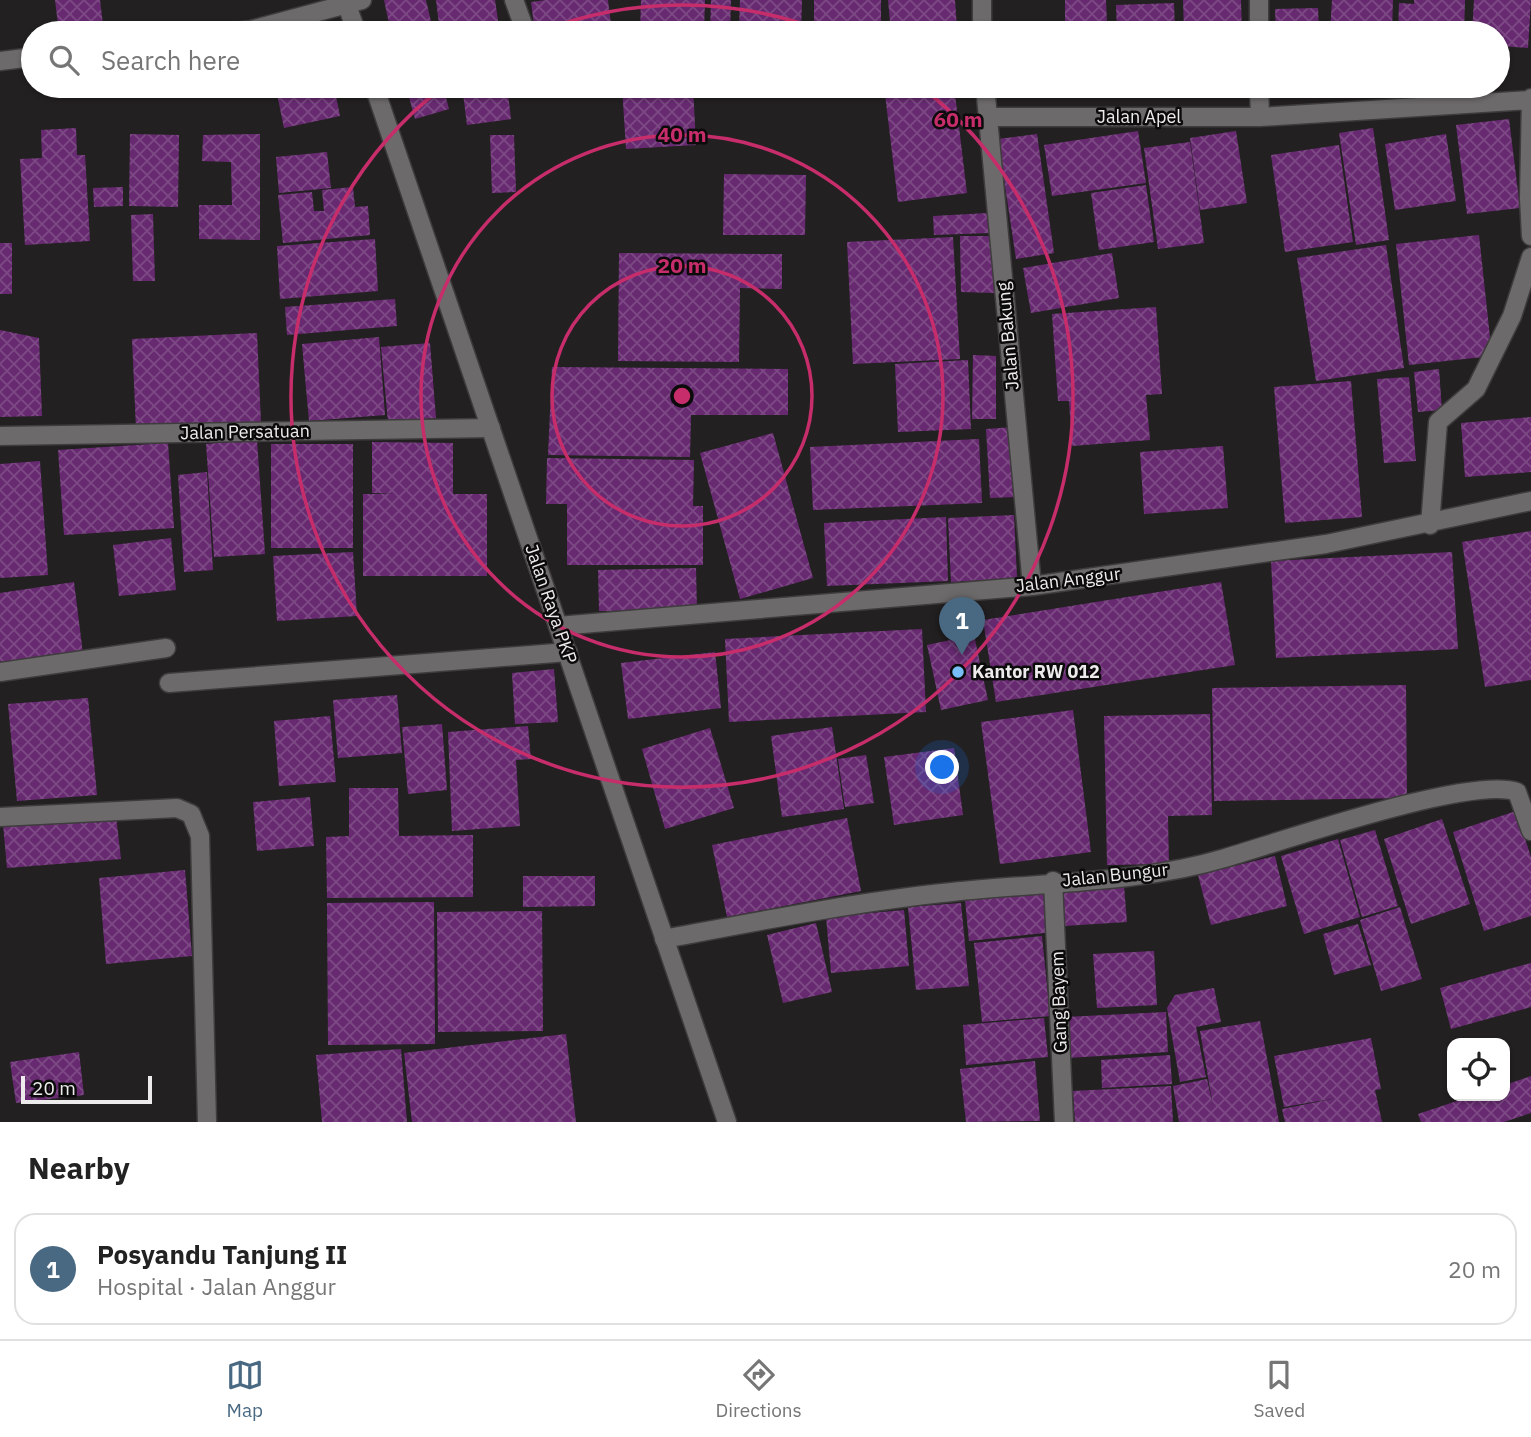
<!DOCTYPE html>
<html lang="en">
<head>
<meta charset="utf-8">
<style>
	:root { --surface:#fff; --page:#f6f6f6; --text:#222; --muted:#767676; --line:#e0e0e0; --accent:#496982 }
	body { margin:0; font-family:"IBM Plex Sans",sans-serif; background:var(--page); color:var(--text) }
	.controls { position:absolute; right:21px; bottom:21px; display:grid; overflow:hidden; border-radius:14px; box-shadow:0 2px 5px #0004 }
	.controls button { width:63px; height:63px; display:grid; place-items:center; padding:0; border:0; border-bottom:2px solid var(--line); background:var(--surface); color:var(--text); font:35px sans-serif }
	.scale { position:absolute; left:21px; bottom:18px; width:131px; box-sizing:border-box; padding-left:7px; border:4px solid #edebec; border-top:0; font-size:19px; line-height:24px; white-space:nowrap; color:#edebec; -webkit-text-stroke:5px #0c0b0b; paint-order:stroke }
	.you { position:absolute; left:943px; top:768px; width:24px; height:24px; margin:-18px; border:5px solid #fff; border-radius:50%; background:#1a73e8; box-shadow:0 0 0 10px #1a73e833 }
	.badge { display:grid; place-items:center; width:46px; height:46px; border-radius:50%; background:var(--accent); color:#fff; font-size:23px; font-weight:700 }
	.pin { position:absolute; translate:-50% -58px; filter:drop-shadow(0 2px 4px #0008) }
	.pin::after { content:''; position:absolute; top:37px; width:24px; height:21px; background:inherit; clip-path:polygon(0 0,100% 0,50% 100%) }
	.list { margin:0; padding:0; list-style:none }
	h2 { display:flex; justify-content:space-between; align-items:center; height:91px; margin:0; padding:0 28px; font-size:30px }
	h2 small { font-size:23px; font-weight:400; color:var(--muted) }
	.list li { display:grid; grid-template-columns:46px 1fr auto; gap:21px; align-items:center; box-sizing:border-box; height:112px; margin:0 14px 14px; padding:0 14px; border:2px solid var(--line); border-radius:21px }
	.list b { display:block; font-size:26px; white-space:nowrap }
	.list p { margin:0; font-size:23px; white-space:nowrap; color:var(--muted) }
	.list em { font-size:23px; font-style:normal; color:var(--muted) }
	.icon { flex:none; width:38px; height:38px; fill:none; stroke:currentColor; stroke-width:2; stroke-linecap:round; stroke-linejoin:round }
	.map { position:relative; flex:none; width:1531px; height:1122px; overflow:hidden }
	.search { position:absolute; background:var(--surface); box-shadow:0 2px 5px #0004; left:21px; right:21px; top:21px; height:77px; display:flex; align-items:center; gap:18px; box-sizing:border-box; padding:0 24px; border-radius:38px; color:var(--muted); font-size:26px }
	.sheet { height:217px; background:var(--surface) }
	nav { display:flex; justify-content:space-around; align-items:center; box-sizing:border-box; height:98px; border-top:2px solid var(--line); background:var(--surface); font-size:19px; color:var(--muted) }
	nav a { display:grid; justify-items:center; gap:4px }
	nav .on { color:var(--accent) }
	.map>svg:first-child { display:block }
	.building { fill:url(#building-cross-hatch) }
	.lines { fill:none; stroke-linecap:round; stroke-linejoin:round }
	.minor-casing { stroke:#3e3c3c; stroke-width:21 }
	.tertiary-casing { stroke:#3e3c3c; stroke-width:21 }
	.minor { stroke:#6d6a6b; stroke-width:18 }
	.tertiary { stroke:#6d6a6b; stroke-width:18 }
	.ring { fill:none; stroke:#c62d6a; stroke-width:3.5 }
	.poi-dot { fill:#78bff8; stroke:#0c0b0b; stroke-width:2.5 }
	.labels { text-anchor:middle; stroke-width:5; stroke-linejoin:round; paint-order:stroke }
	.street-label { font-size:18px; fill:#edebec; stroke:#0c0b0b }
	.poi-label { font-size:18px; font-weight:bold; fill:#edebec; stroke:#0c0b0b; text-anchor:start }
	.centre { fill:#c62d6a; stroke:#0c0b0b; stroke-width:3.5 }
	.ring-label { font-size:21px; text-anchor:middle; font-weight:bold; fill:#c62d6a; stroke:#0c0b0b; stroke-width:5; stroke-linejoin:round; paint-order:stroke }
</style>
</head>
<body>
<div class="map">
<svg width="1531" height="1122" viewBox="0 0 1531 1122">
	<defs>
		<pattern id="building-cross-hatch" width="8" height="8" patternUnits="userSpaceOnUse" patternTransform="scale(1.75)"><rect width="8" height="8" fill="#672a71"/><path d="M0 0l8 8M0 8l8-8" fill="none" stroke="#7d4985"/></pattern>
	</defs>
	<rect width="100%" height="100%" fill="#232022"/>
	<!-- building -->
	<path class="building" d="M 55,0 L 100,0 L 104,33 L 59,33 Z
		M 384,0 L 426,0 L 433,30 L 391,33 Z
		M 436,0 L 495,0 L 499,27 L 440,33 Z
		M 546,0 L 608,0 L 612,33 L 535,33 L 531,2 Z
		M 641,0 L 705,0 L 704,33 L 640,33 Z
		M 711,0 L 731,0 L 730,33 L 710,33 Z
		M 740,0 L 802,0 L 801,33 L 748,33 L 749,27 L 739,26 Z
		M 814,0 L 881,0 L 881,33 L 814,33 Z
		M 888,0 L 955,0 L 957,28 L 891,33 Z
		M 1065,0 L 1106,0 L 1107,24 L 1065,25 Z
		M 1183,0 L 1241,0 L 1242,33 L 1184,33 Z
		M 1332,0 L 1393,0 L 1392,33 L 1330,33 Z
		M 1414,0 L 1465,0 L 1464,33 L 1398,33 L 1399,3 L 1414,4 Z
		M 1474,0 L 1531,0 L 1528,48 L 1498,46 L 1498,33 L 1472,33 Z
		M 1174,3 L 1175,33 L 1117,33 L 1116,5 Z
		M 1318,8 L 1319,33 L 1276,33 L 1275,9 Z
		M 1057,25 L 1057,33 L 990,33 L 990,29 Z
		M 1112,25 L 1112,33 L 1063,33 L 1063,27 Z
		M 293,86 L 334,86 L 340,116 L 284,128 L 276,89 Z
		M 406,86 L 443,86 L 449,109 L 415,119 Z
		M 462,86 L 507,86 L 511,119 L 467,125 Z
		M 693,86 L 696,145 L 626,149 L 622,87 Z
		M 884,86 L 954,86 L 967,193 L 898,202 Z
		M 1509,119 L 1520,208 L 1467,214 L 1456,125 Z
		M 76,128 L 77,155 L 85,155 L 90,241 L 25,245 L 20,159 L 42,158 L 41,130 Z
		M 1373,128 L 1389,240 L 1356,245 L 1339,133 Z
		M 1138,131 L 1146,183 L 1052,196 L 1044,145 Z
		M 1236,131 L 1247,203 L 1200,210 L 1190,138 Z
		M 130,134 L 179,135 L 178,207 L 129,206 Z
		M 260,134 L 260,240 L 199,239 L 199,205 L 232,205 L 231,162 L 202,161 L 203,135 Z
		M 1037,134 L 1054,253 L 1016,259 L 998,139 Z
		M 1446,134 L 1456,201 L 1395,210 L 1385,144 Z
		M 490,135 L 514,135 L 516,192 L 492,193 Z
		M 1190,142 L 1204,243 L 1158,249 L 1144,148 Z
		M 1339,145 L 1353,242 L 1285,252 L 1271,155 Z
		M 327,152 L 331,188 L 279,193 L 276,157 Z
		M 724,174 L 806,175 L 805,235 L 723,235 Z
		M 1146,185 L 1154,242 L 1099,250 L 1091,193 Z
		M 123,187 L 123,206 L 94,207 L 93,188 Z
		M 353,187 L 355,207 L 368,206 L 370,235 L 283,243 L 278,195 L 312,192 L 314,211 L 324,211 L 322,190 Z
		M 988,213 L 989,233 L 934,235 L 933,216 Z
		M 153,214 L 155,281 L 133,281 L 131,215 Z
		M 1479,235 L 1492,356 L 1409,365 L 1396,244 Z
		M 960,236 L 994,236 L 995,293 L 961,292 Z
		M 953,237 L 960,359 L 853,364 L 847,242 Z
		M 375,239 L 378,291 L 280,299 L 277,246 Z
		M 0,243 L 12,243 L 12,294 L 0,294 Z
		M 1386,245 L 1404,368 L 1316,381 L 1297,258 Z
		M 619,253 L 782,254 L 782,289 L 740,288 L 739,362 L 618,361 Z
		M 1112,253 L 1119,298 L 1031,313 L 1023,268 Z
		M 395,299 L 397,326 L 287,335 L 285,307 Z
		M 1156,307 L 1162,394 L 1146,395 L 1150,440 L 1072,446 L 1069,401 L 1058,401 L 1052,314 Z
		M 0,330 L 39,338 L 42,416 L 0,417 Z
		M 257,333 L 261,423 L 136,429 L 132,339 Z
		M 379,337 L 385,415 L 309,421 L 302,344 Z
		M 430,343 L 436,418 L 388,422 L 381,347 Z
		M 973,355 L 996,356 L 996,419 L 972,419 Z
		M 968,360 L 971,429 L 898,432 L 895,364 Z
		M 552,367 L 788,369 L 788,415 L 691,415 L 690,457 L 548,455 Z
		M 1439,369 L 1442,410 L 1418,412 L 1414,372 Z
		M 1409,377 L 1416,461 L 1384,463 L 1377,379 Z
		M 1351,381 L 1362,517 L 1285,523 L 1274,387 Z
		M 1531,417 L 1531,472 L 1465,477 L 1461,423 Z
		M 1013,427 L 1016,497 L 990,498 L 986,429 Z
		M 773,433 L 813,578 L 740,599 L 700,453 Z
		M 979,439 L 982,503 L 813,510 L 810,447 Z
		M 257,440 L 265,554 L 214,557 L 206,444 Z
		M 372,442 L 453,443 L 453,494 L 487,494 L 487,576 L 363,576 L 363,494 L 395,494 L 372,493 Z
		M 168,443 L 174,528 L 64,535 L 58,450 Z
		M 271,444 L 353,444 L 353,548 L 271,548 Z
		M 1223,446 L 1228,508 L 1144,514 L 1140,452 Z
		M 547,458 L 694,460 L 693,506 L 703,506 L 703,565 L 567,565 L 567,504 L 546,504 Z
		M 40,461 L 48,575 L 0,578 L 0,464 Z
		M 207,472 L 213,570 L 184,572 L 178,475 Z
		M 1014,515 L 1017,578 L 951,582 L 948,518 Z
		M 946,517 L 948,581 L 827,586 L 824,523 Z
		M 1531,531 L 1531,680 L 1485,687 L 1462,542 Z
		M 171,538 L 176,590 L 119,596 L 113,545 Z
		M 353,552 L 357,616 L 277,621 L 273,556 Z
		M 1452,552 L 1458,649 L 1276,658 L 1271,561 Z
		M 696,568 L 697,610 L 599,611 L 598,570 Z
		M 74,582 L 83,654 L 0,662 L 0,593 Z
		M 1221,582 L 1235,665 L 996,702 L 983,620 Z
		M 922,629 L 926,712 L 729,722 L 725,639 Z
		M 974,635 L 988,700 L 941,710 L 927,645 Z
		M 715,652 L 721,708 L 628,719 L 621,663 Z
		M 554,669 L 558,722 L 515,724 L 512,673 Z
		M 1406,685 L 1407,798 L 1214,801 L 1212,688 Z
		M 397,695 L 402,753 L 338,758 L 333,700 Z
		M 88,698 L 97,795 L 17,801 L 8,704 Z
		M 1073,710 L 1091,852 L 1000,864 L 981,722 Z
		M 1210,714 L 1212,815 L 1168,816 L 1169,864 L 1107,865 L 1104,716 Z
		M 330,716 L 336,782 L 279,786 L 274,721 Z
		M 442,724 L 447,790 L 408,794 L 402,727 Z
		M 528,726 L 531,759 L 516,760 L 520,826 L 452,831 L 448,732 Z
		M 832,727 L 844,809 L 782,817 L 771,736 Z
		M 710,728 L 734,808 L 665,829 L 642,749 Z
		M 954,748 L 963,815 L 894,825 L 884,757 Z
		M 866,755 L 874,803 L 845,807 L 838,759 Z
		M 349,788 L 398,788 L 399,836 L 473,835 L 473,897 L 327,898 L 326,837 L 349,836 Z
		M 310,797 L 314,846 L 257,851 L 253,802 Z
		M 1516,811 L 1531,857 L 1531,916 L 1484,931 L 1453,832 Z
		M 116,815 L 121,859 L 7,868 L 3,824 Z
		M 847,818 L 861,891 L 727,917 L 712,845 Z
		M 1442,819 L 1470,904 L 1411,924 L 1384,839 Z
		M 1375,830 L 1398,906 L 1362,917 L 1340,840 Z
		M 1338,839 L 1360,917 L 1304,934 L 1281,856 Z
		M 1275,856 L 1287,906 L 1211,925 L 1198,875 Z
		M 185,870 L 192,956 L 106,964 L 99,878 Z
		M 523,876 L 595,876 L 595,906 L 523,907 Z
		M 1124,886 L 1127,922 L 1064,926 L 1061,890 Z
		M 1049,891 L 1053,932 L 969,941 L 965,900 Z
		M 434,902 L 435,1044 L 328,1045 L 327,903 Z
		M 961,903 L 969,986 L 916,990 L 908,907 Z
		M 1400,907 L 1422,979 L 1381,991 L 1360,920 Z
		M 904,910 L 909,966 L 831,973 L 826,917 Z
		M 542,911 L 543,1031 L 438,1032 L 437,912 Z
		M 816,923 L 832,992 L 783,1003 L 767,935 Z
		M 1358,924 L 1371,965 L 1334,975 L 1323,934 Z
		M 1042,936 L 1050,1016 L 982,1022 L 974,943 Z
		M 1154,951 L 1157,1005 L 1097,1008 L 1093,954 Z
		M 1531,963 L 1531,1007 L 1451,1029 L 1440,988 Z
		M 1214,988 L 1221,1022 L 1196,1027 L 1206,1077 L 1180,1082 L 1167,1008 L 1175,995 Z
		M 1166,1012 L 1168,1052 L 1067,1058 L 1065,1017 Z
		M 1044,1018 L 1048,1057 L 966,1065 L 963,1025 Z
		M 1260,1021 L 1279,1122 L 1179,1122 L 1173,1086 L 1207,1079 L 1213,1106 L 1200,1031 Z
		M 566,1034 L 576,1122 L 412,1122 L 404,1053 Z
		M 1371,1038 L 1381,1089 L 1375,1090 L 1382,1122 L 1285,1122 L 1282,1109 L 1337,1098 L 1284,1107 L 1274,1056 Z
		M 401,1049 L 407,1122 L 322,1122 L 316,1055 Z
		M 79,1052 L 84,1095 L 16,1103 L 10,1062 Z
		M 1170,1055 L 1172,1084 L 1102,1088 L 1101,1060 Z
		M 1035,1061 L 1040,1121 L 966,1122 L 960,1069 Z
		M 1531,1076 L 1531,1113 L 1504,1122 L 1421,1122 L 1418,1114 L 1472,1096 L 1505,1096 L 1505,1085 Z
		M 1171,1086 L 1173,1122 L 1075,1122 L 1073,1091 Z"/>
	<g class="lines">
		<!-- minor casing -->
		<g class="minor-casing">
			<path id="minor" d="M 514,0 L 526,33
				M 982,0 L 982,33
				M 1259,0 L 1259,33
				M 228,33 L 251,30 L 362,0
				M 0,61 L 33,57
				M 538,86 L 541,86
				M 985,86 L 1032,586
				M 1531,98 L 1529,198 L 1531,236
				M 987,117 L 1260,117 L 1259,86
				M 1260,117 L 1531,100
				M 0,436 L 491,428
				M 1430,525 L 1438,422 L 1476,389 L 1512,316 L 1531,257
				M 558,626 L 1032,586 L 1326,544 L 1531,501
				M 0,672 L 166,648
				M 169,683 L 568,652
				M 0,817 L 177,808 L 191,814 L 200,836 L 207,1122
				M 1053,881 L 1064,1122
				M 664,939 C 760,921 855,902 952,892 C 1042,882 1138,884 1225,858 C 1280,842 1472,775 1517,792 L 1531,831"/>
		</g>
		<!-- tertiary casing -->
		<g class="tertiary-casing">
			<path id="tertiary" d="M 345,0 L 357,33
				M 374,86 L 727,1122"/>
		</g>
		<!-- minor -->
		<use href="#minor" class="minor"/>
		<!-- tertiary -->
		<use href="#tertiary" class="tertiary"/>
	</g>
	<!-- distance rings -->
	<g class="ring">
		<circle cx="682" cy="396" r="130"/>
		<circle cx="682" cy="396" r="261"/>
		<path d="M539 32A391 391 0 0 1 825 32M920 86A391 391 0 1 1 444 86"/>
	</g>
	<!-- markers -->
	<circle class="poi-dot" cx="958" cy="672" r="7"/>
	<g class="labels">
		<!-- street labels -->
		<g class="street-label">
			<text x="1139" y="123">Jalan Apel</text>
			<text transform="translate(1008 336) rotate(-95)" y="6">Jalan Bakung</text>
			<text transform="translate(245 432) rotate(-1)" y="6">Jalan Persatuan</text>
			<text transform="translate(1068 580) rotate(-7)" y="6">Jalan Anggur</text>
			<text transform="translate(551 604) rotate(71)" y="6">Jalan Raya PKP</text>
			<text transform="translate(1115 875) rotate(-6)" y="6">Jalan Bungur</text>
			<text transform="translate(1059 1002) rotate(-92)" y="6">Gang Bayem</text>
		</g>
		<!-- poi labels -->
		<g class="poi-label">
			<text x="972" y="678">Kantor RW 012</text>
		</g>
	</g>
	<circle cx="682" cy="396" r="10" class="centre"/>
	<g class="ring-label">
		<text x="958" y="127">60 m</text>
		<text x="682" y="142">40 m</text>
		<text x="682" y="273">20 m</text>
	</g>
</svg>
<div class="controls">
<button><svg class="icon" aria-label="locate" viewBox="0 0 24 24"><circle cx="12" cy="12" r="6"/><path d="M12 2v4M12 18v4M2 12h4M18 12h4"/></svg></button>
</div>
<div class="scale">20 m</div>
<div class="you"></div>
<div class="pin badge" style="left:962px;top:655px">1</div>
<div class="search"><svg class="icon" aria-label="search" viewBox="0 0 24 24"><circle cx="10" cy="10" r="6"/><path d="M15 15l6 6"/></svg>Search here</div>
</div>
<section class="sheet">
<h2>Nearby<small></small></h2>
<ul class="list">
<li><span class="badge">1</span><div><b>Posyandu Tanjung II</b><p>Hospital · Jalan Anggur</p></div><em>20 m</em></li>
</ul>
</section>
<nav>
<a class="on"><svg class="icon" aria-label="map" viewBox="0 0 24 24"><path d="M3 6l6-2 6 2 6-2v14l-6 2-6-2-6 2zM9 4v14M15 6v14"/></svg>Map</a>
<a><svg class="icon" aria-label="directions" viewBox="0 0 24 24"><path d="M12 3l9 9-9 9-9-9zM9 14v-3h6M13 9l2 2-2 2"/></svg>Directions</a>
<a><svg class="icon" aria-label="saved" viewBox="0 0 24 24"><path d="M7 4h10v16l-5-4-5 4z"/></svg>Saved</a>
</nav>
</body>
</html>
